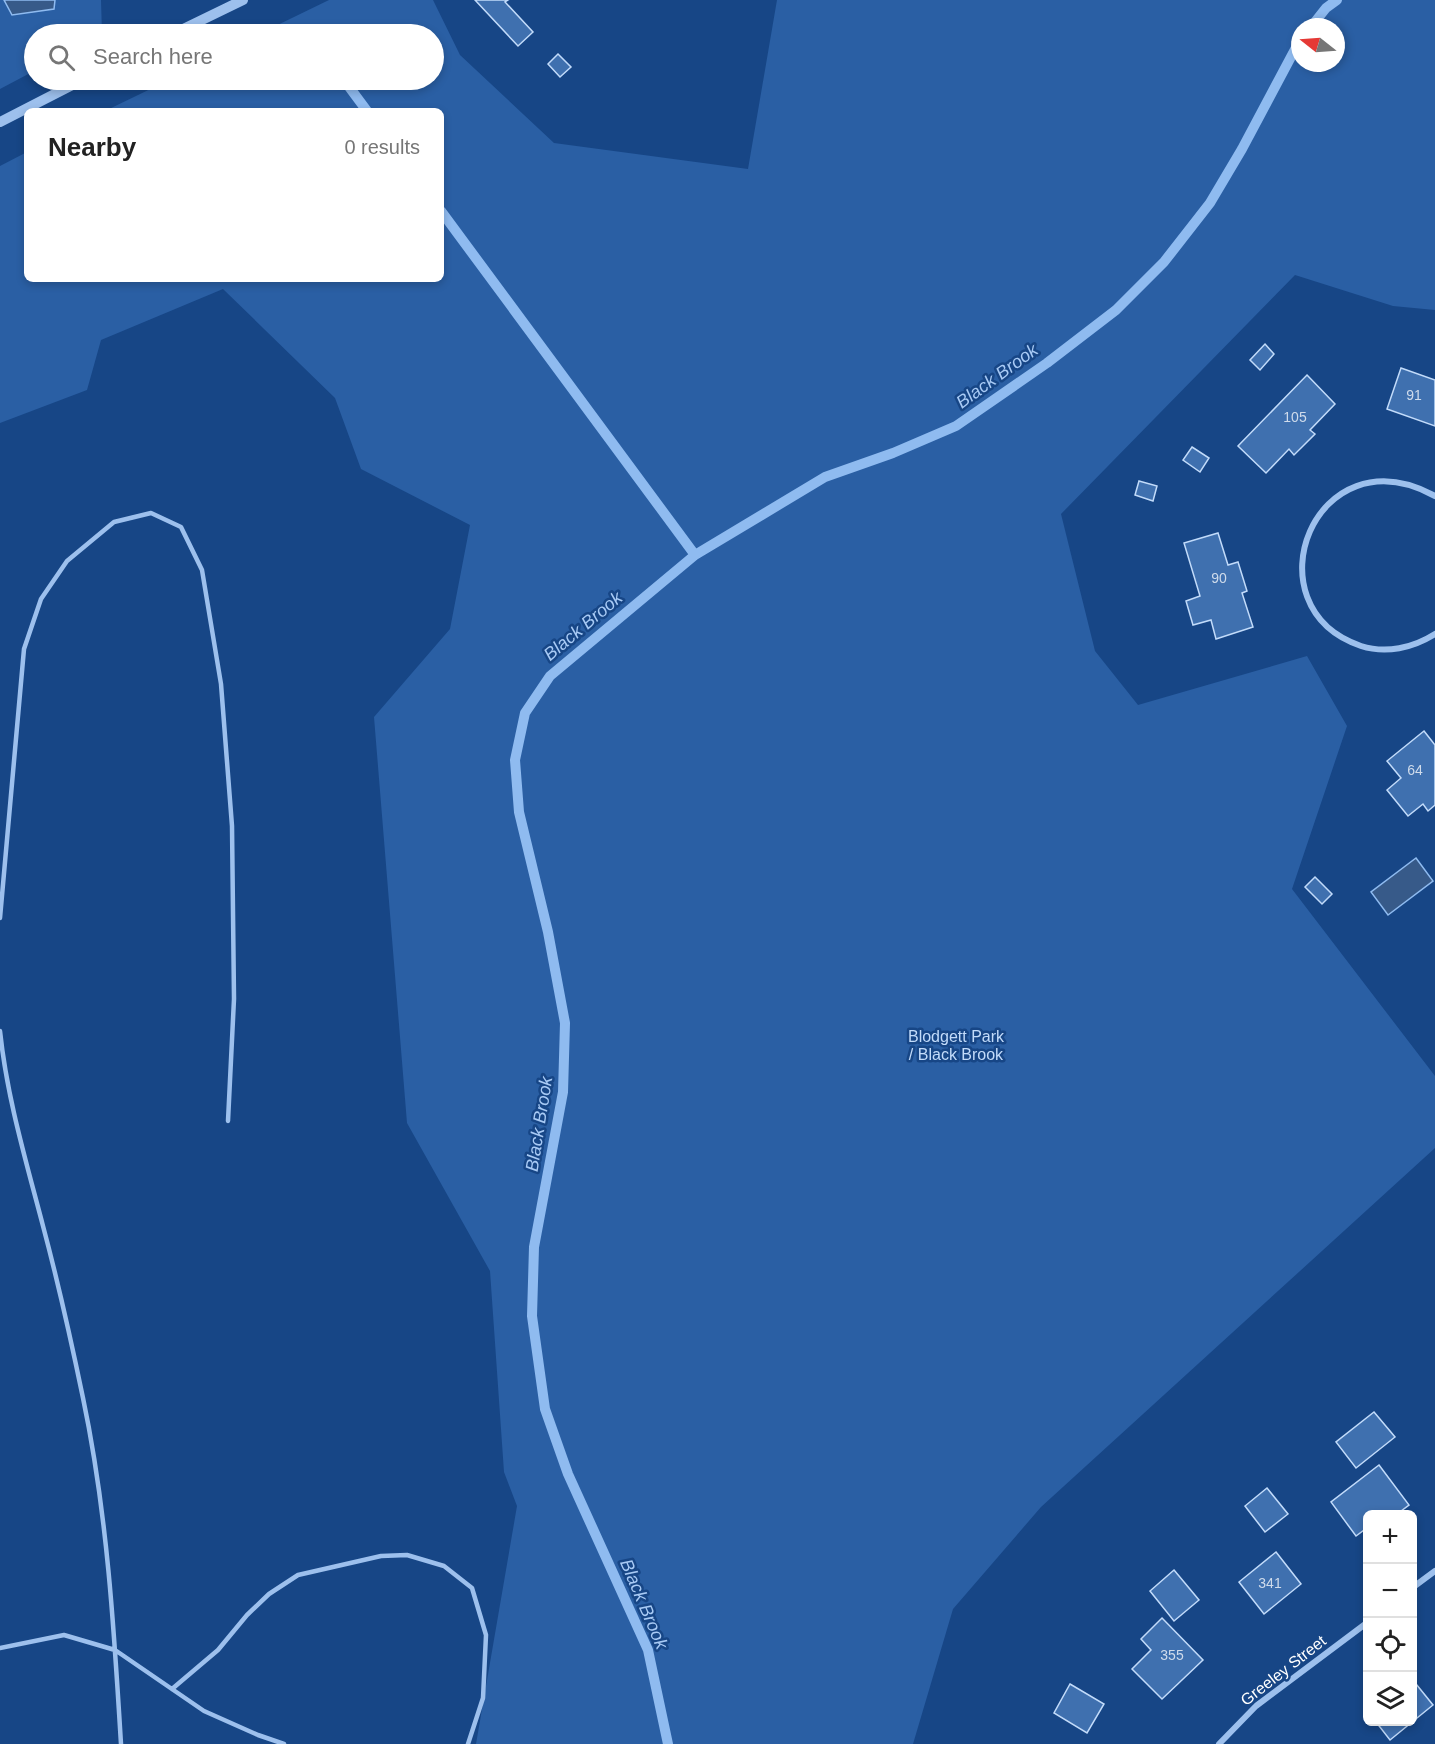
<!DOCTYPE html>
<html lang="en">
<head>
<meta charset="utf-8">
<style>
	:root { --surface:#fff; --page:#f6f6f6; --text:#222; --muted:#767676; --line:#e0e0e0 }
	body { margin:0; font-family:Helvetica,sans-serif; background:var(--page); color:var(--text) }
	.controls { position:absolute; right:18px; bottom:18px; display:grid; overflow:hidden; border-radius:9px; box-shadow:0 3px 9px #0003 }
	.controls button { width:54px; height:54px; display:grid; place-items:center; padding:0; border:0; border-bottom:2px solid var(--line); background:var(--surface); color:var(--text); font:30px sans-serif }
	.compass { position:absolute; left:1291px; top:18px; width:54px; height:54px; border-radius:50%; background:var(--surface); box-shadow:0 3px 9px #0003; rotate:287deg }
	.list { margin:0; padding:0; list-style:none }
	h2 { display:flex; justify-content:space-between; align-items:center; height:78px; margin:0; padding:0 24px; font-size:26px }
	h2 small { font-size:20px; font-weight:400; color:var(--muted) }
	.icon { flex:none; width:33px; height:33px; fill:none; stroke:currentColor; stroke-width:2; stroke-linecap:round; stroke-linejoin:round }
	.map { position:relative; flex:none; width:1435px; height:1744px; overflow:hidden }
	.search { position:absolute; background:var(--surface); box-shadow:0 3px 9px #0003; left:24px; top:24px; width:420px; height:66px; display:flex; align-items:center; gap:15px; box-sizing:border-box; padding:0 21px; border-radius:33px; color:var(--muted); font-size:22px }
	.panel { position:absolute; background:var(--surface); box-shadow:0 3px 9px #0003; left:24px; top:108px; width:420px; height:174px; border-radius:9px }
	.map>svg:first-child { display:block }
	.green { fill:#2a5fa4; fill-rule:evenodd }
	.water { fill:#375a89; stroke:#8fbbf0; stroke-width:1.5 }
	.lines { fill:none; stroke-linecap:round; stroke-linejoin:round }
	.stream { stroke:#8fbbf0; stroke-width:10 }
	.building { fill:#3f70af; stroke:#c2dbfa; stroke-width:1.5 }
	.service { stroke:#9dc0ed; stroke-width:4.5 }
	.minor { stroke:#9dc0ed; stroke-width:6 }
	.tertiary { stroke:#9dc0ed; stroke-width:10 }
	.labels { text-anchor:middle; stroke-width:5; stroke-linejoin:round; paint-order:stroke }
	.number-label { font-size:14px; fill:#cfdbeb }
	.park-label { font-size:16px; fill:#c2dbfa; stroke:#174686 }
	.street-label { font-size:16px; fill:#fff; stroke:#174686 }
	.water-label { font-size:18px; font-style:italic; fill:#a8caf5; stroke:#174686 }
</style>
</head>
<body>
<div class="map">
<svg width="1435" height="1744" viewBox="0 0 1435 1744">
	<rect width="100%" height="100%" fill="#174686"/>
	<!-- green -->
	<path class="green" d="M 0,0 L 101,0 L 102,34 L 34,34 L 34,71 L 0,89 Z
		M 329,0 L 433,0 L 460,55 L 554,143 L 748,169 L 777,0 L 1435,0 L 1435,310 L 1393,306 L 1295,275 L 1061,514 L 1095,651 L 1138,705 L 1307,656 L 1347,726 L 1292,889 L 1435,1076 L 1435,1148 L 1041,1507 L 953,1609 L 913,1744 L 476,1744 L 517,1506 L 504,1472 L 490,1271 L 407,1123 L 374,717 L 450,629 L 470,525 L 361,469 L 335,398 L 223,289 L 101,340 L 87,390 L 0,423 L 0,166 L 27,152 L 27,279 L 441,279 L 441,111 L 105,111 L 169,80 L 434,80 L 434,34 L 259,34 ZM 1300,27 L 1336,27 L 1336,63 L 1300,63 Z"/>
	<!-- water -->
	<path class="water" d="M 4,0 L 55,0 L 54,9 L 12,15 Z
		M 1416,858 L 1433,881 L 1388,915 L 1371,892 Z"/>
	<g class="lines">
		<!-- stream -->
		<path class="stream" d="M 1311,27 L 1326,8 L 1337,0
			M 344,80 L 367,111
			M 441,211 L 695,555
			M 668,1744 L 648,1650 L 568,1474 L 545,1409 L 532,1316 L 534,1247 L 563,1092 L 565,1023 L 548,932 L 519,812 L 515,760 L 525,713 L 550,676 L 695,555 L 825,477 L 893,453 L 956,426 L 1047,363 L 1116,310 L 1164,262 L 1210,203 L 1242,149 L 1300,40"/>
	</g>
	<!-- building -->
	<path class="building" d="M 475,0 L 508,0 L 505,2 L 533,32 L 518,46 Z
		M 558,54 L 571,67 L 560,77 L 548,64 Z
		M 1265,344 L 1274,354 L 1260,370 L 1250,360 Z
		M 1401,368 L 1435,380 L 1435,426 L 1387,409 Z
		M 1307,375 L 1335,404 L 1310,430 L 1315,434 L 1294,455 L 1289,449 L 1266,473 L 1238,446 Z
		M 1192,447 L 1209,458 L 1200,472 L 1183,460 Z
		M 1139,481 L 1157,486 L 1153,501 L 1135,495 Z
		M 1218,533 L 1228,565 L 1238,562 L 1247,591 L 1242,593 L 1253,627 L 1216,639 L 1211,620 L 1193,625 L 1186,601 L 1200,596 L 1184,543 Z
		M 1424,731 L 1435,745 L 1435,805 L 1428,811 L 1423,804 L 1408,816 L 1387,790 L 1401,778 L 1387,761 Z
		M 1315,877 L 1332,894 L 1322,904 L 1305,887 Z
		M 1374,1412 L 1395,1437 L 1356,1468 L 1336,1442 Z
		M 1379,1465 L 1409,1505 L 1397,1514 L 1368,1514 L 1368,1527 L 1356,1536 L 1331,1502 Z
		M 1267,1488 L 1288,1514 L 1265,1532 L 1245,1506 Z
		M 1276,1552 L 1301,1584 L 1264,1614 L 1239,1582 Z
		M 1174,1570 L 1199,1600 L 1174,1621 L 1150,1591 Z
		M 1162,1618 L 1203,1660 L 1162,1699 L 1132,1669 L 1151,1650 L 1141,1639 Z
		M 1412,1679 L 1433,1705 L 1390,1740 L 1376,1722 L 1412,1722 Z
		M 1070,1684 L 1104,1704 L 1087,1733 L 1054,1713 Z"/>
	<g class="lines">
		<!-- service -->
		<path class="service" d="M 0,918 L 24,649 L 41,599 L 67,561 L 114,522 L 151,513 L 181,527 L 202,570 L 221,684 L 232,826 L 234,999 L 228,1121
			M 0,1031 C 7,1098 26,1161 43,1226 C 58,1282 71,1340 83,1398 C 107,1512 114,1628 121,1744
			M 0,1648 L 64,1635 L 115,1650 L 204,1711 L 258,1735 L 284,1744
			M 172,1689 L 218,1650 L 247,1615 L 269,1594 L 298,1575 L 381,1556 L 407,1555 L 444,1566 L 472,1588 L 486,1635 L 483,1698 L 468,1744"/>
		<!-- minor -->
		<path class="minor" d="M 1435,496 C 1315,430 1246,607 1361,646 C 1386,654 1413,648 1435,634
			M 1412,1588 L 1435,1571
			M 1219,1744 L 1256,1706 L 1368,1622"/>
		<!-- tertiary -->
		<path class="tertiary" d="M 173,34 L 243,0
			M 0,122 L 82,80"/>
	</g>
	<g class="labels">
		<!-- number labels -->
		<g class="number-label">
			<text x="1414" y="400">91</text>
			<text x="1295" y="422">105</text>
			<text x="1219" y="583">90</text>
			<text x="1415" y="775">64</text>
			<text x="1270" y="1588">341</text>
			<text x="1172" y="1660">355</text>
		</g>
		<!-- park labels -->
		<g class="park-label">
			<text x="956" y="1042">Blodgett Park<tspan x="956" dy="18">/ Black Brook</tspan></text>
		</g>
		<!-- street labels -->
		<g class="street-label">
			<text transform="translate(1283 1670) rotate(-38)" y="6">Greeley Street</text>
		</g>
		<!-- water labels -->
		<g class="water-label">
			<text transform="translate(997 376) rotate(-36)" y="6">Black Brook</text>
			<text transform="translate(583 626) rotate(-40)" y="6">Black Brook</text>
			<text transform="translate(539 1124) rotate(-81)" y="6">Black Brook</text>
			<text transform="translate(644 1604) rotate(67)" y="6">Black Brook</text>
		</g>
	</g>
</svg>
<div class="controls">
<button>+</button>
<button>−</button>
<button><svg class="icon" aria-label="locate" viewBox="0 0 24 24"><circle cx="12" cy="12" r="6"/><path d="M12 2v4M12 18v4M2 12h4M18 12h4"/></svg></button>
<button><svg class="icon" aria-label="layers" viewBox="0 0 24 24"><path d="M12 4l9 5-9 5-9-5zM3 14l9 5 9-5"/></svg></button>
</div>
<svg class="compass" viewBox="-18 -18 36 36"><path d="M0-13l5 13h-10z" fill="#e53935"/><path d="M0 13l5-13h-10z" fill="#767676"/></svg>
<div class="search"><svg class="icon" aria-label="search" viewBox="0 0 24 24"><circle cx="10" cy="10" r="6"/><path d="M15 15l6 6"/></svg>Search here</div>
<section class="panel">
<h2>Nearby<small>0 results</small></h2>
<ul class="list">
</ul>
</section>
</div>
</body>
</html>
